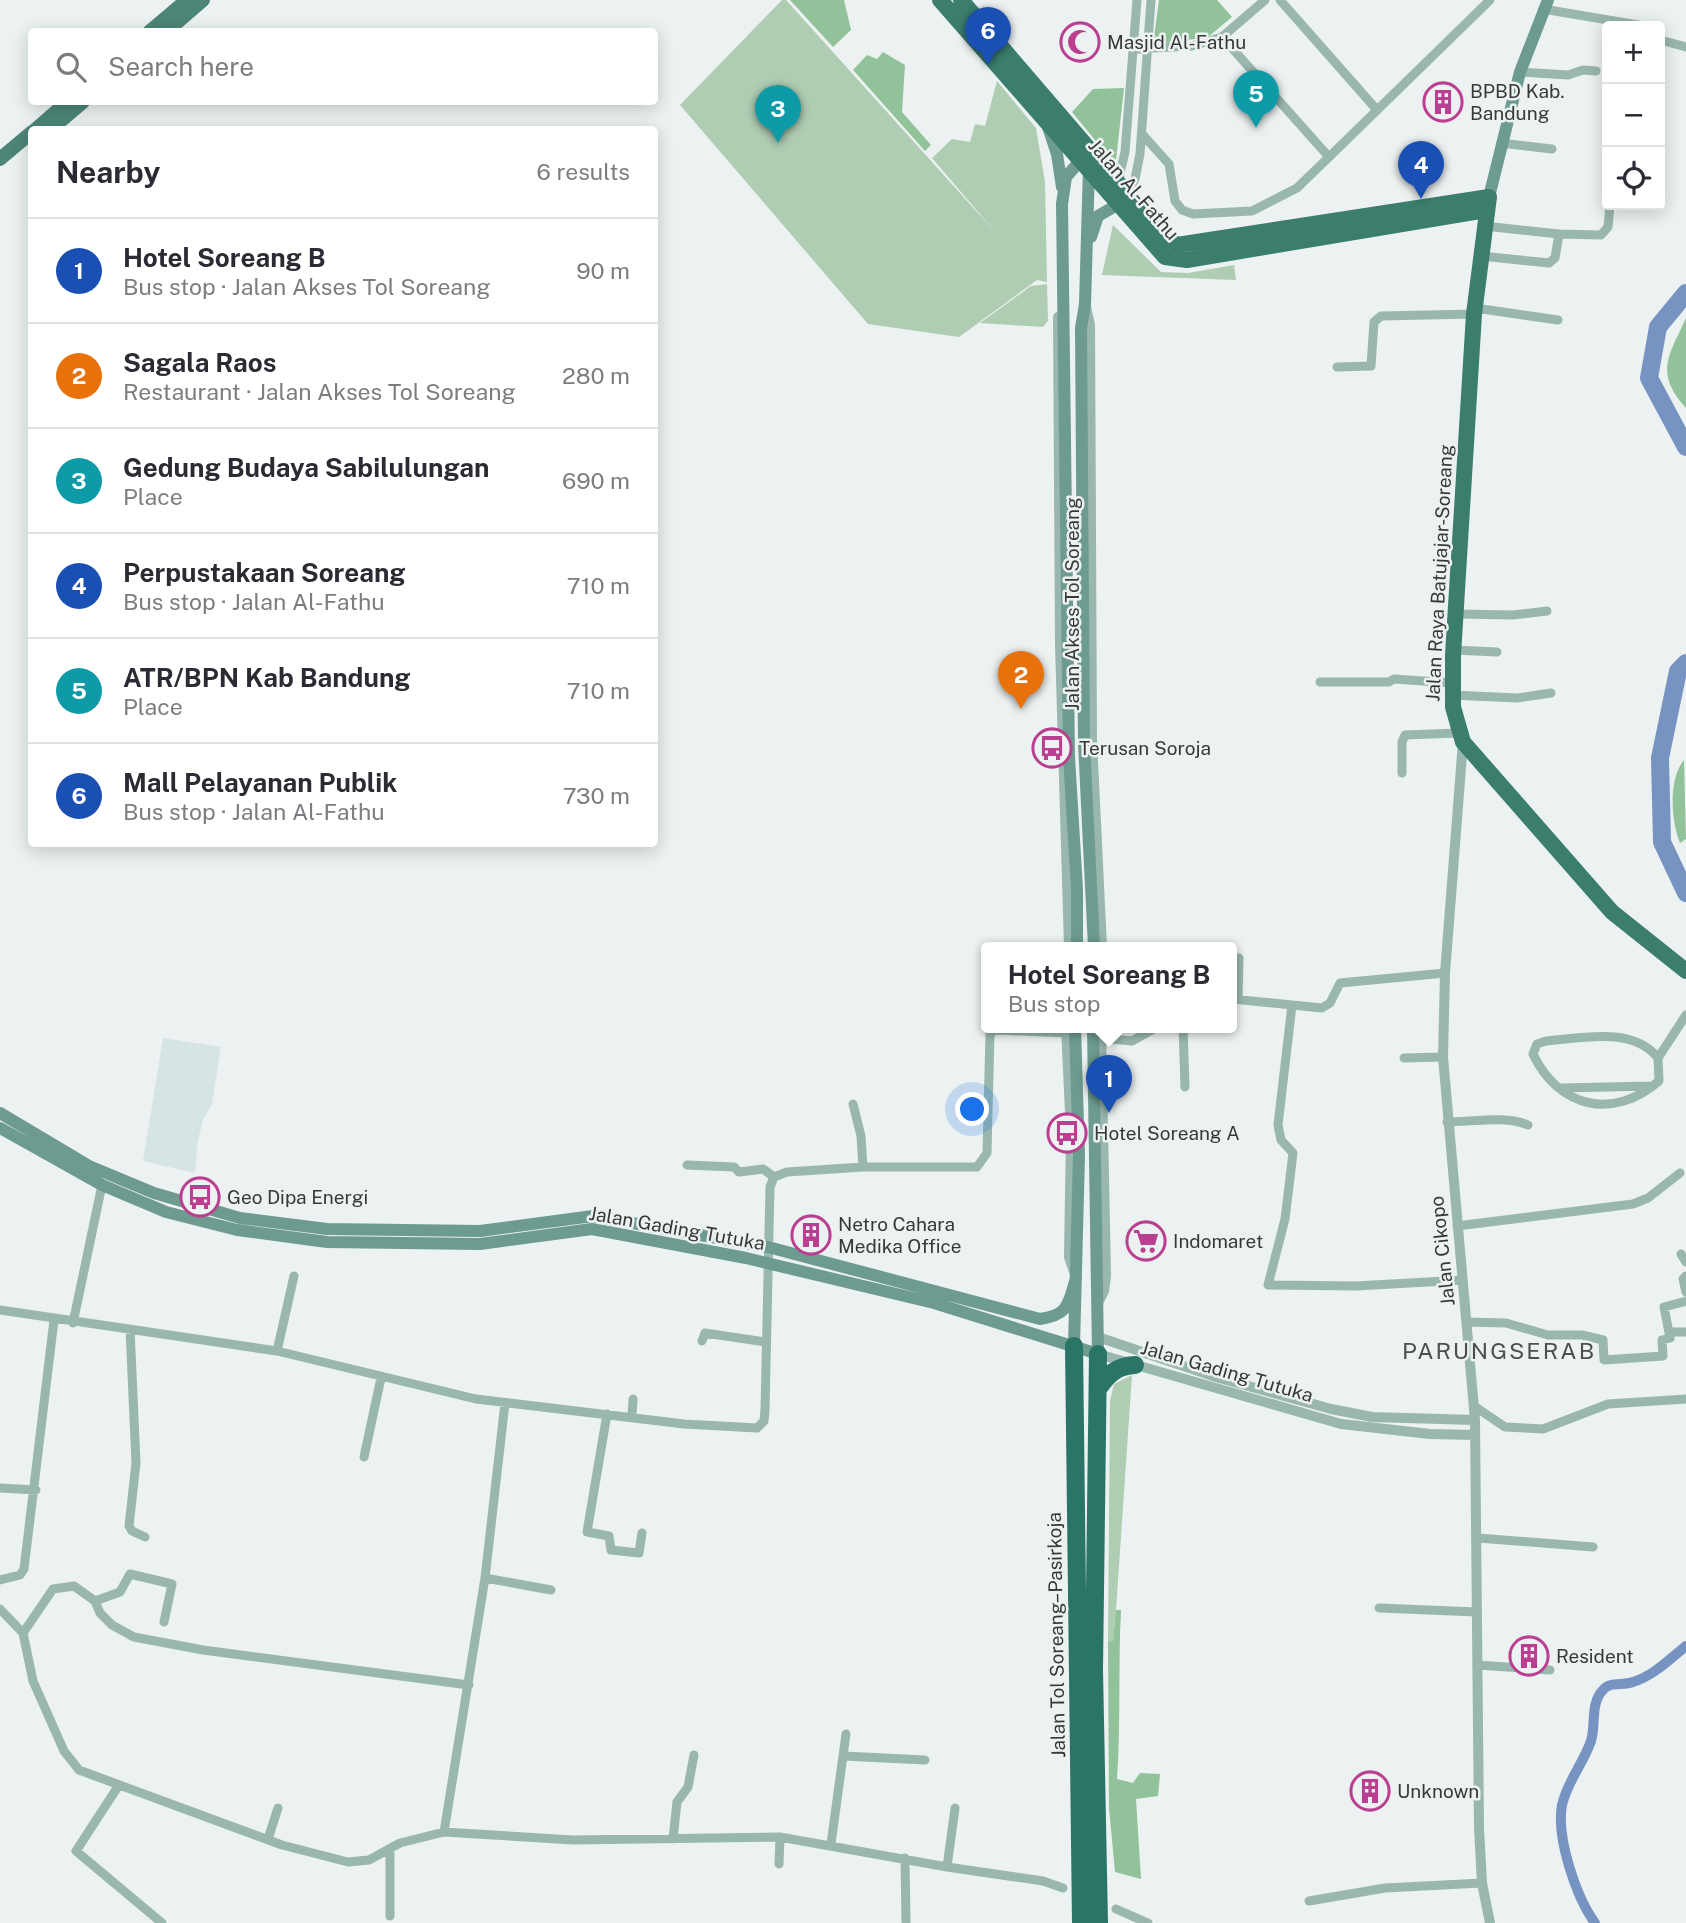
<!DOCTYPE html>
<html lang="en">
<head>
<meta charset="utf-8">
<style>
	:root { --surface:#fff; --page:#f2f2f3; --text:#2b2b33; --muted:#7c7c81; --line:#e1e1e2; --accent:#ba3f91 }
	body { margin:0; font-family:"Public Sans",sans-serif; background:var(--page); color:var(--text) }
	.controls { position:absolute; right:21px; top:21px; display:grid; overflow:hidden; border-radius:7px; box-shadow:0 4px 18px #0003 }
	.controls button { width:63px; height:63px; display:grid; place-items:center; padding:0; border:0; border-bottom:2px solid var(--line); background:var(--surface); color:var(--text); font:35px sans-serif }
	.you { position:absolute; left:973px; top:1110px; width:24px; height:24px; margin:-18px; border:5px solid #fff; border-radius:50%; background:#1a73e8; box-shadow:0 0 0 10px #1a73e833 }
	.badge { display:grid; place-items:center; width:46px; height:46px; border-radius:50%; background:var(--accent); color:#fff; font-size:23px; font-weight:700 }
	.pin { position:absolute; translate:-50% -58px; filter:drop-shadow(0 2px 4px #0008) }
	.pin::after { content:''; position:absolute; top:37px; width:24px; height:21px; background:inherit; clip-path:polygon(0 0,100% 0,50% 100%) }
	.popup { position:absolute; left:981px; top:942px; width:256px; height:91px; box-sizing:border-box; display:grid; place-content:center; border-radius:7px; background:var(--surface); filter:drop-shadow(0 2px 5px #0005); font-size:23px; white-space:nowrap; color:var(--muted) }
	.popup b { font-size:26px; color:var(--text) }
	.popup::after { content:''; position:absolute; left:50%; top:100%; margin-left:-14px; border:14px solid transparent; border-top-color:var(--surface) }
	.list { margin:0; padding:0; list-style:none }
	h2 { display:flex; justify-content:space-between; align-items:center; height:91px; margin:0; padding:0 28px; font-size:30px }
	h2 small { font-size:23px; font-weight:400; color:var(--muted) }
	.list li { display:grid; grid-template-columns:46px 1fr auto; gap:21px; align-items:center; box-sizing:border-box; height:105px; padding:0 28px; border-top:2px solid var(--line) }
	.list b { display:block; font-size:26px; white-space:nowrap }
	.list p { margin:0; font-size:23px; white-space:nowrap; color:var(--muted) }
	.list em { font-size:23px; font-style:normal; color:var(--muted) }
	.icon { flex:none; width:38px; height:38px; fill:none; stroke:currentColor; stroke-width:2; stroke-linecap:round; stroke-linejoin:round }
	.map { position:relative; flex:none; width:1686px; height:1923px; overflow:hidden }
	.search { position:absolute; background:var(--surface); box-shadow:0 4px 18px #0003; left:28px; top:28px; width:630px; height:77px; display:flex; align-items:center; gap:18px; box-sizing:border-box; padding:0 24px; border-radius:7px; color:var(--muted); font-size:26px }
	.panel { position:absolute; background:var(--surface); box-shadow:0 4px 18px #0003; left:28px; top:126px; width:630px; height:721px; border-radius:7px }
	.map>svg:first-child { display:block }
	.built { fill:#d6e4e6 }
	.green { fill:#afcdb3 }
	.forest { fill:#92c299 }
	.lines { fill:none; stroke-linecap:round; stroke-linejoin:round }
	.canal { stroke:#7693c1; stroke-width:10 }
	.river { stroke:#7693c1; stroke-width:18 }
	.minor { stroke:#99b7af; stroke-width:9 }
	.tertiary { stroke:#99b7af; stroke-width:10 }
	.secondary { stroke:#6d9b8f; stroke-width:12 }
	.primary { stroke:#4c8678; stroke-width:14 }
	.trunk { stroke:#3b7e6e; stroke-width:16 }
	.motorway { stroke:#2a7565; stroke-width:18 }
	.labels { text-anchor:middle; stroke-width:5; stroke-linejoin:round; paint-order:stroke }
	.poi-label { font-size:19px; fill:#373939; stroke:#ecf1f1; text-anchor:start }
	.street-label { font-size:19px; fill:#373939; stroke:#ecf1f1 }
	.quarter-label { font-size:23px; letter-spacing:2px; fill:#4b4f4f; stroke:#ecf1f1 }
</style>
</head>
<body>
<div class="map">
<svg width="1686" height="1923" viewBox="0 0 1686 1923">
	<rect width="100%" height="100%" fill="#ecf1f1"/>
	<!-- built -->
	<path class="built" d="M 163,1038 L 221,1047 L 212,1104 L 203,1120 L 198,1140 L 195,1173 L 143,1161 Z"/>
	<!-- green -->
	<path class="green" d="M 782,0 L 786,0 L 996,233 L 932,158 L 952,139 L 970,142 L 975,124 L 985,126 L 997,81 L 1036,128 L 1045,182 L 1047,282 L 1037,280 L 959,337 L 868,324 L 680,105 Z
		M 1113,225 L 1161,272 L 1188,273 L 1234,265 L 1236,280 L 1102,275 Z
		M 1047,284 L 1048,321 L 1043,327 L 980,323 L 1031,286 Z
		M 1132,1375 L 1116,1610 L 1113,1642 L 1108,1642 L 1110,1401 L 1114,1384 Z"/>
	<!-- forest -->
	<path class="forest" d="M 790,0 L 844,0 L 851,30 L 833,47 Z
		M 1159,0 L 1217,0 L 1232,17 L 1208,37 L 1153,45 Z
		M 883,52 L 905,65 L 902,112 L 931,145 L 925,151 L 853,70 L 867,55 L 877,59 Z
		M 1124,88 L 1116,160 L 1113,162 L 1072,112 L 1093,89 Z
		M 1686,318 L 1686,408 C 1653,372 1670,354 1686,318 Z
		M 1684,760 L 1686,839 L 1680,843 C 1671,821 1668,779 1684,760 Z
		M 1116,1610 L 1121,1610 C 1118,1667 1121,1723 1117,1779 L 1133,1783 L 1140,1773 L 1160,1774 L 1158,1796 L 1136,1799 L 1141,1879 L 1115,1872 L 1109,1808 L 1108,1642 L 1113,1641 Z"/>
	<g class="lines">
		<!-- canal -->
		<path class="canal" d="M 1595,1923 C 1576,1897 1556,1837 1562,1805 C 1567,1782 1583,1764 1591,1741 C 1596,1725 1590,1703 1603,1690 C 1610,1681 1623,1686 1633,1682 C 1653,1676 1670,1659 1686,1646"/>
		<!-- river -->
		<path class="river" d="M 1686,293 L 1658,327 L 1649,378 L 1686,447
			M 1686,663 L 1678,671 L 1660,758 L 1662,842 L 1686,893"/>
		<!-- minor -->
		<path class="minor" d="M 1280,0 L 1377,110
			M 1543,9 L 1644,26
			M 1222,37 L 1265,0
			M 1660,40 L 1686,47
			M 1135,49 L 1192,46 L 1222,37 L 1329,157 L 1297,188 L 1252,211 L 1193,214 L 1182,210 L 1175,201 L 1169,164 L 1142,134
			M 1520,72 L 1568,75 L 1583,70 L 1596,71
			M 1501,143 L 1552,149
			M 1329,157 L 1490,0
			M 1117,186 L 1125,152 L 1137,0
			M 1127,195 L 1135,179 L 1140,154 L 1151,0
			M 1559,234 L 1601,235 L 1608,227 L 1610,205
			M 1481,256 L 1549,263 L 1555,258 L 1559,234 L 1484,226
			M 1475,308 L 1558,320
			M 1337,367 L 1371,366 L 1374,322 L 1381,316 L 1474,314
			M 1456,614 L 1513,615 L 1547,611
			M 1453,650 L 1497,652
			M 1320,682 L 1389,682 L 1394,679 L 1452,683
			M 1452,695 L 1517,698 L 1551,693
			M 1402,773 L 1402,742 L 1405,735 L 1458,733
			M 1232,999 L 1322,1008 L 1330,1003 L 1340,983 L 1445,973
			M 1238,999 L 1239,958
			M 1292,1005 L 1278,1125 L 1281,1140 L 1293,1153 L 1285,1219 L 1268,1285 L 1356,1286 L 1463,1280
			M 1183,1027 L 1185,1087
			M 1101,1038 L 1132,1041 L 1157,1027
			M 1404,1058 L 1443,1057
			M 1658,1058 C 1633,1026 1582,1038 1546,1041 L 1537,1044 L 1533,1054 C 1559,1109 1614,1120 1659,1081 L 1658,1058 L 1686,1015
			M 1561,1088 L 1653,1086
			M 853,1104 L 861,1136 L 863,1167
			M 1447,1122 C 1472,1122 1506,1115 1528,1125
			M 687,1165 L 734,1167 L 739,1172 L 763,1169 L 774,1177
			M 1457,1226 L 1633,1204 L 1648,1198 L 1680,1173
			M 1681,1254 L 1686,1262
			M 1686,1276 L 1683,1279 L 1686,1292
			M 0,1310 L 277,1351 L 476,1399 L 684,1424 L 757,1428 L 764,1421 L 765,1410 L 770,1187 L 774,1177 L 787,1172 L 863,1167 L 977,1167 L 987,1153 L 990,1033 L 996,1030 L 1066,1033
			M 1467,1322 L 1506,1323 L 1548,1335 L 1582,1335 L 1603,1340 L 1604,1360 L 1663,1356 L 1662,1340 L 1670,1338 L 1664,1307 L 1686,1301
			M 73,1323 L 102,1185
			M 130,1329 L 136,1463 L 129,1526 L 132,1531 L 145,1537
			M 1669,1332 L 1686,1332
			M 702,1341 L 705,1333 L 766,1342
			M 277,1351 L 294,1276
			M 1474,1406 L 1505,1427 L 1543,1429 L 1608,1404 L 1686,1399
			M 607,1414 L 587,1532 L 609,1536 L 611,1550 L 639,1553 L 642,1533
			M 632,1416 L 633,1399
			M 364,1457 L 381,1378
			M 0,1488 L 36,1490
			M 1478,1538 L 1593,1547
			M 485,1578 L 551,1590
			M 0,1580 L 20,1575 L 24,1569 L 54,1320
			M 95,1601 L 100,1613 L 112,1625 L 134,1637 L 203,1650 L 469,1685
			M 1379,1608 L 1477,1612
			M 0,1609 L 23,1633 L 33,1681 L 64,1751 L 79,1770 L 282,1845 L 348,1862 L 369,1860 L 400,1843 L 444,1832 L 573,1840 L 780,1837 L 947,1867 L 1043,1881 L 1063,1888
			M 23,1633 L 53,1589 L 74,1586 L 95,1601 L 120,1592 L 130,1574 L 172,1584 L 164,1622
			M 1477,1665 L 1550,1670
			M 843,1756 L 925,1760
			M 119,1785 L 76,1851 L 162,1923
			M 444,1832 L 485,1578 L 505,1403
			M 268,1839 L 278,1808
			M 673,1839 L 677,1802 L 688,1787 L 694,1755
			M 831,1844 L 846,1734
			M 905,1858 L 906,1923
			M 779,1864 L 780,1837
			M 947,1867 L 955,1808
			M 1309,1901 L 1385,1888 L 1482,1883
			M 1116,1909 L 1148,1923
			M 390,1916 L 390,1849"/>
		<!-- tertiary -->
		<path class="tertiary" d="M 1086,307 L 1090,325 L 1092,740 L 1102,947
			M 1058,317 L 1060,645 L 1069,947
			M 1463,742 L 1445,973 L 1443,1057 L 1475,1420 L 1479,1828 L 1482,1883 L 1490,1923
			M 1066,1027 L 1071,1134 L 1069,1257 L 1074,1272
			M 1099,1301 L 1104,1291 L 1106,1276 L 1101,1027
			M 1098,1337 L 1216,1377 L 1331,1409 L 1372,1417 L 1475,1420
			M 1098,1354 L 1341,1424 L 1430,1434 L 1475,1435"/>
		<!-- secondary -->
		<path class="secondary" d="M 1048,127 L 1057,154 L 1062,187
			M 1089,167 L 1085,304 L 1081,328 L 1084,743 L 1094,947
			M 1489,197 L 1520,72 L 1548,0
			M 1091,237 L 1098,216 L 1117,205
			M 1077,947 L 1077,889 L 1069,757 L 1062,204 L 1066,177 L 1086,154
			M 0,1113 L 89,1166 L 154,1193 L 240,1218 L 327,1229 L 480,1231 L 593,1216 L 768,1247 L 1040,1319 C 1069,1315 1068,1304 1076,1278
			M 0,1128 L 102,1185 L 166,1212 L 237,1230 L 327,1242 L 480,1244 L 592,1229 L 746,1258 L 934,1303 L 1098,1354 L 1093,1027
			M 1074,1346 L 1079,1156 L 1075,1027"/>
		<!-- primary -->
		<path class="primary" d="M 149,32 L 187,0
			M 166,32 L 203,0
			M 35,130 L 67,102
			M 50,130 L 83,102
			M 0,159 L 32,132"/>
		<!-- trunk -->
		<path class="trunk" d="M 940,0 L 1165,257 L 1187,260 L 1486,210
			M 961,0 L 1163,235 L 1177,245 L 1489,197 L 1474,314 L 1453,655 L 1453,707 L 1463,742 L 1612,912 L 1686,971"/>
		<!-- motorway -->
		<path class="motorway" d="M 1074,1346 L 1081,1923
			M 1098,1354 L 1094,1670 L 1099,1923
			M 1098,1389 C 1108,1374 1117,1366 1135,1365"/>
	</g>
	<!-- icons -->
	<defs>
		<g id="mosque-ring" transform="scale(2.0125)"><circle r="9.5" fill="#ecf1f1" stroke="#ba3f91" stroke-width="1.5"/><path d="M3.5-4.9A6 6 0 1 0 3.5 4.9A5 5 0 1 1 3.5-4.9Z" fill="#ba3f91"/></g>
		<g id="building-ring" transform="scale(2.0125)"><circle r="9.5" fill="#ecf1f1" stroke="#ba3f91" stroke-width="1.5"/><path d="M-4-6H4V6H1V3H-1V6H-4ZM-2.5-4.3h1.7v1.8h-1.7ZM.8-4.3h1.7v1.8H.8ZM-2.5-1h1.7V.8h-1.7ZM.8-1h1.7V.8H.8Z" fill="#ba3f91"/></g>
		<g id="bus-ring" transform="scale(2.0125)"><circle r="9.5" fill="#ecf1f1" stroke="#ba3f91" stroke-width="1.5"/><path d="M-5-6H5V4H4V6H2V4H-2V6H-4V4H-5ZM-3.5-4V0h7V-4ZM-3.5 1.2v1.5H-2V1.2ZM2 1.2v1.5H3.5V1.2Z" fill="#ba3f91"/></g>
		<g id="supermarket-ring" transform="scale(2.0125)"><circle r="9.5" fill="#ecf1f1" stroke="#ba3f91" stroke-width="1.5"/><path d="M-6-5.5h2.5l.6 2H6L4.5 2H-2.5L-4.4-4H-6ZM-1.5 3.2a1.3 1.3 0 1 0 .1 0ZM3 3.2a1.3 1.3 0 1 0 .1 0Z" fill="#ba3f91"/></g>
	</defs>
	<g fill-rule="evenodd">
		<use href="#mosque-ring" x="1080" y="42"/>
		<use href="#building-ring" x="1443" y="102"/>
		<use href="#bus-ring" x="1052" y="748"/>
		<use href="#bus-ring" x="1067" y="1133"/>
		<use href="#bus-ring" x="200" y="1197"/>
		<use href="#building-ring" x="811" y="1235"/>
		<use href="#supermarket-ring" x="1146" y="1241"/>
		<use href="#building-ring" x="1529" y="1656"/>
		<use href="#building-ring" x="1370" y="1791"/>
	</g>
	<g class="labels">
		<!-- poi labels -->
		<g class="poi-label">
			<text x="1107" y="49">Masjid Al-Fathu</text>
			<text x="1470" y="98">BPBD Kab.<tspan x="1470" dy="22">Bandung</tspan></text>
			<text x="1079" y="755">Terusan Soroja</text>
			<text x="1094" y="1140">Hotel Soreang A</text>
			<text x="227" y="1204">Geo Dipa Energi</text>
			<text x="838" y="1231">Netro Cahara<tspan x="838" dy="22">Medika Office</tspan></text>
			<text x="1173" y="1248">Indomaret</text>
			<text x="1556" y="1663">Resident</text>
			<text x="1397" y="1798">Unknown</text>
		</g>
		<!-- street labels -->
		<g class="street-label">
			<text transform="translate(1134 189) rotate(49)" y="7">Jalan Al-Fathu</text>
			<text transform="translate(1439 573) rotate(-87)" y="7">Jalan Raya Batujajar-Soreang</text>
			<text transform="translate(1072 604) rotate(-90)" y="7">Jalan Akses Tol Soreang</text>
			<text transform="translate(677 1228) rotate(10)" y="7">Jalan Gading Tutuka</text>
			<text transform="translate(1442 1251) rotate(-96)" y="7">Jalan Cikopo</text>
			<text transform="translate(1227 1371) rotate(16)" y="7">Jalan Gading Tutuka</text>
			<text transform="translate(1056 1635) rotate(-91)" y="7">Jalan Tol Soreang–Pasirkoja</text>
		</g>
		<!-- quarter labels -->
		<g class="quarter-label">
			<text x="1499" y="1359">PARUNGSERAB</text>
		</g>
	</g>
</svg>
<div class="controls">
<button>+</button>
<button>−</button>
<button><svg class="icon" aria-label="locate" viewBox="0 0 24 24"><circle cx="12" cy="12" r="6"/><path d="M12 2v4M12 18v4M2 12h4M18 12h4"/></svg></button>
</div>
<div class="you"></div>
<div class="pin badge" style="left:1109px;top:1113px;background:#1a4fb4">1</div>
<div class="popup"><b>Hotel Soreang B</b>Bus stop</div>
<div class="pin badge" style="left:1021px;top:709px;background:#e8710a">2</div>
<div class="pin badge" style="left:778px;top:143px;background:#0f9aa8">3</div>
<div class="pin badge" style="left:1421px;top:199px;background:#1a4fb4">4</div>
<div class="pin badge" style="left:1256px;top:128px;background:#0f9aa8">5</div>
<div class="pin badge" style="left:988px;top:65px;background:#1a4fb4">6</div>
<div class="search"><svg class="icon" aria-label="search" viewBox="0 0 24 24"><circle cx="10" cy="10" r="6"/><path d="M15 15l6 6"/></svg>Search here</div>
<section class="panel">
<h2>Nearby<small>6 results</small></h2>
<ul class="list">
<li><span class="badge" style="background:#1a4fb4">1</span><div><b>Hotel Soreang B</b><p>Bus stop · Jalan Akses Tol Soreang</p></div><em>90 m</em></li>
<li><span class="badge" style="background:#e8710a">2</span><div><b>Sagala Raos</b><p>Restaurant · Jalan Akses Tol Soreang</p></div><em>280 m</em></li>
<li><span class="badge" style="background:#0f9aa8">3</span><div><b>Gedung Budaya Sabilulungan</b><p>Place</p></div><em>690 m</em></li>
<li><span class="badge" style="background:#1a4fb4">4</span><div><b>Perpustakaan Soreang</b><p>Bus stop · Jalan Al-Fathu</p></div><em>710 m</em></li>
<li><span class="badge" style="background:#0f9aa8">5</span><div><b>ATR/BPN Kab Bandung</b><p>Place</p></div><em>710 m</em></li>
<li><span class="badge" style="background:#1a4fb4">6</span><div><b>Mall Pelayanan Publik</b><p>Bus stop · Jalan Al-Fathu</p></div><em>730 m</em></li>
</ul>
</section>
</div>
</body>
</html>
